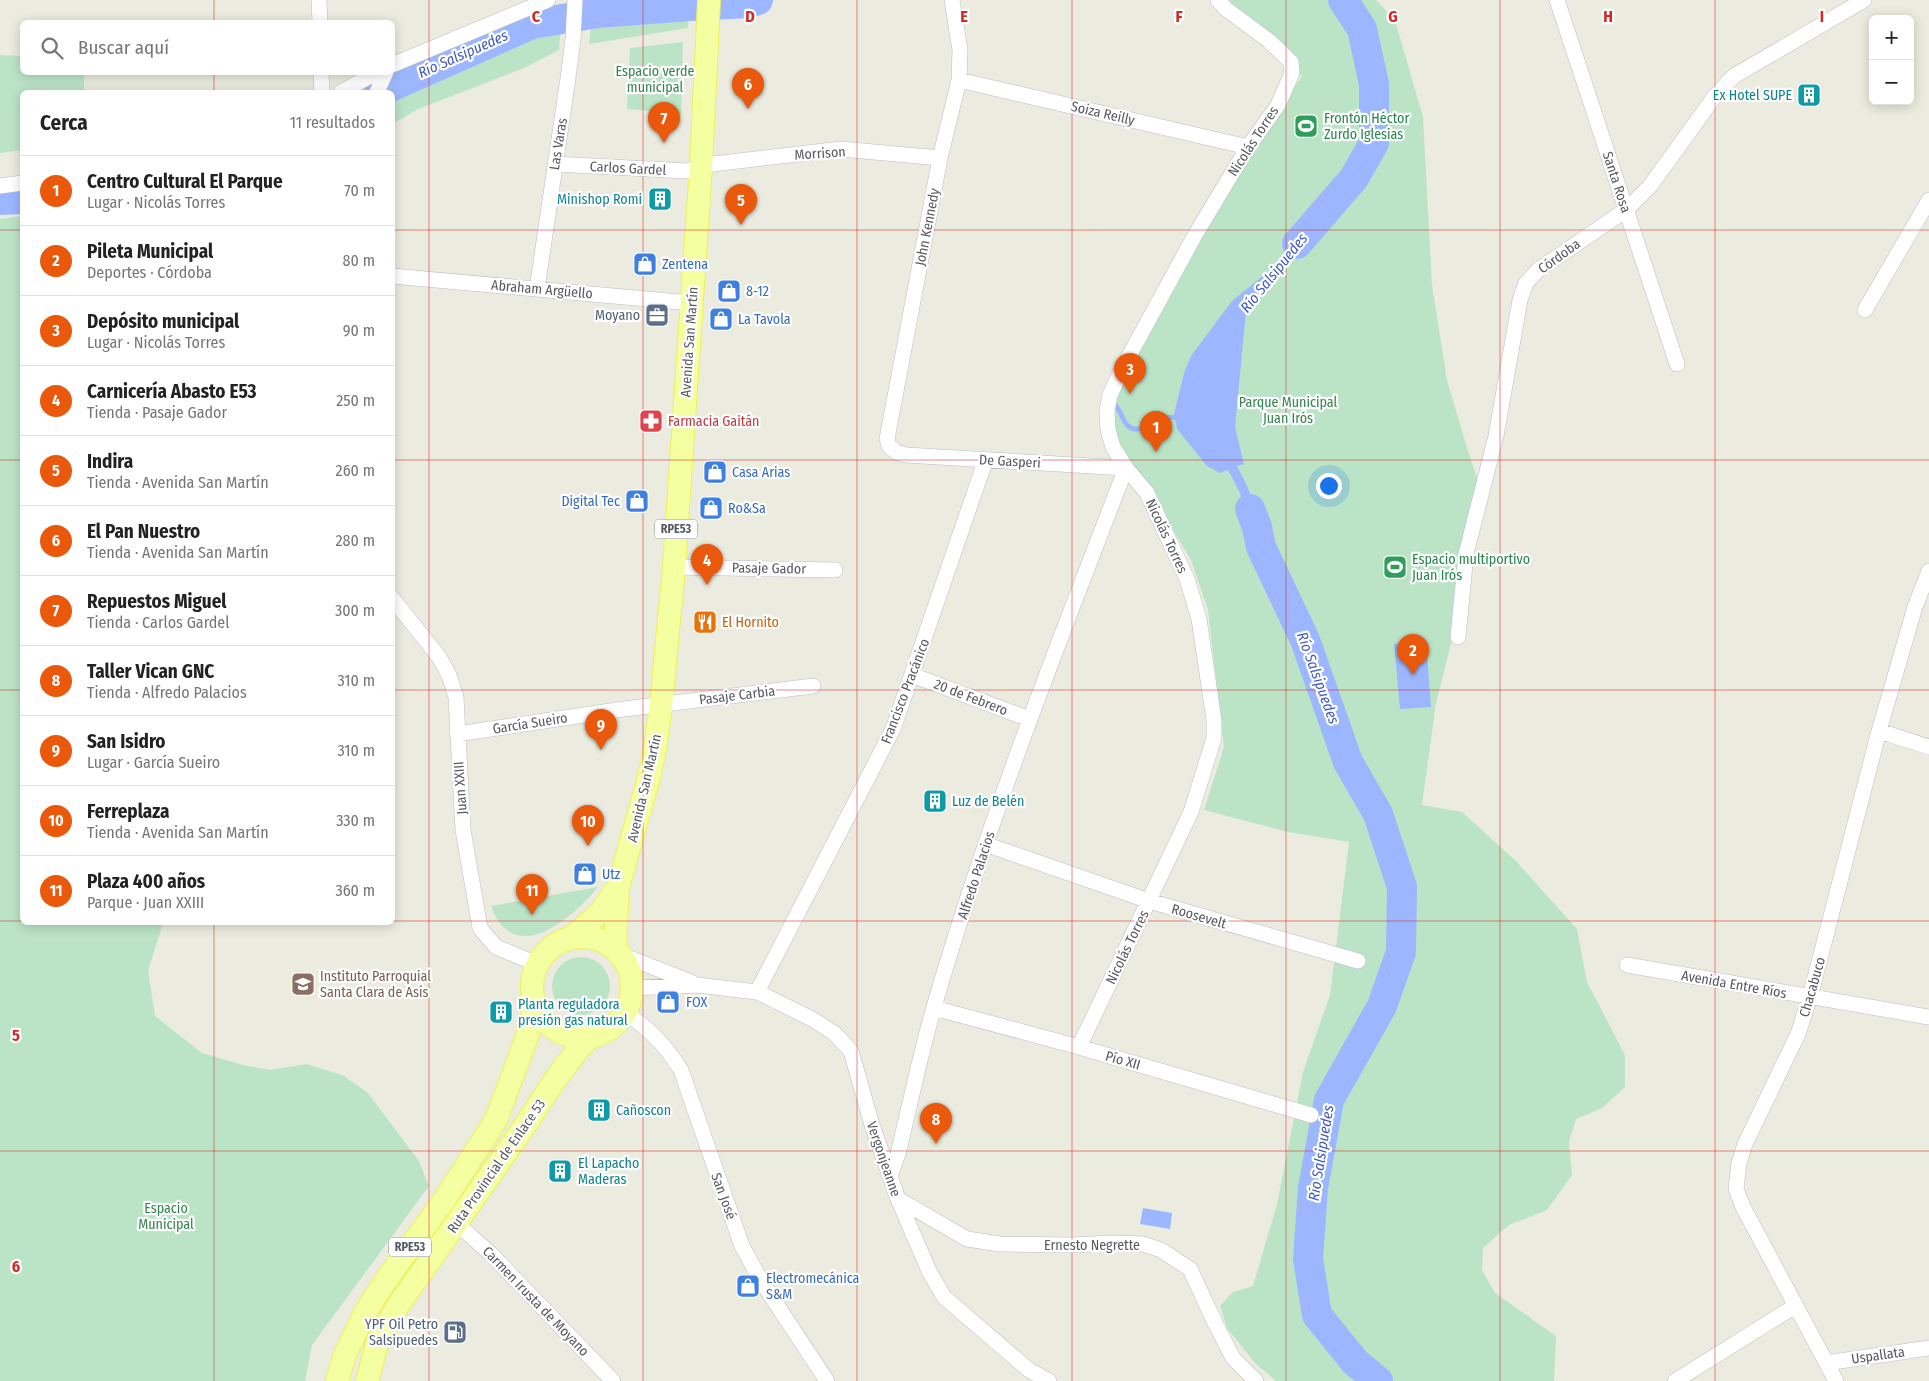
<!DOCTYPE html>
<html lang="es">
<head>
<meta charset="utf-8">
<style>
	:root { --surface:#fff; --page:#f2f2f2; --text:#222; --muted:#767676; --line:#e0e0e0; --accent:#ea580c }
	body { margin:0; font-family:"Fira Sans Condensed",sans-serif; background:var(--page); color:var(--text) }
	.controls { position:absolute; right:15px; top:15px; display:grid; overflow:hidden; border-radius:8px; box-shadow:0 2px 12px #0003 }
	.controls button { width:45px; height:45px; display:grid; place-items:center; padding:0; border:0; border-bottom:1px solid var(--line); background:var(--surface); color:var(--text); font:25px sans-serif }
	.you { position:absolute; left:1328px; top:485px; width:18px; height:18px; margin:-12px; border:4px solid #fff; border-radius:50%; background:#1a73e8; box-shadow:0 0 0 8px #1a73e833 }
	.badge { display:grid; place-items:center; width:32px; height:32px; border-radius:50%; background:var(--accent); color:#fff; font-size:16px; font-weight:700 }
	.pin { position:absolute; translate:-50% -41px; filter:drop-shadow(0 1px 2px #0008) }
	.pin::after { content:''; position:absolute; top:26px; width:18px; height:15px; background:inherit; clip-path:polygon(0 0,100% 0,50% 100%) }
	.list { margin:0; padding:0; list-style:none }
	h2 { display:flex; justify-content:space-between; align-items:center; height:65px; margin:0; padding:0 20px; font-size:21px }
	h2 small { font-size:16px; font-weight:400; color:var(--muted) }
	.list li { display:grid; grid-template-columns:32px 1fr auto; gap:15px; align-items:center; box-sizing:border-box; height:70px; padding:0 20px; border-top:1px solid var(--line) }
	.list b { display:block; font-size:19px; white-space:nowrap }
	.list p { margin:0; font-size:16px; white-space:nowrap; color:var(--muted) }
	.list em { font-size:16px; font-style:normal; color:var(--muted) }
	.icon { flex:none; width:28px; height:28px; fill:none; stroke:currentColor; stroke-width:2; stroke-linecap:round; stroke-linejoin:round }
	.map { position:relative; flex:none; width:1929px; height:1381px; overflow:hidden }
	.search { position:absolute; background:var(--surface); box-shadow:0 2px 12px #0003; left:20px; top:20px; width:375px; height:55px; display:flex; align-items:center; gap:12px; box-sizing:border-box; padding:0 18px; border-radius:8px; color:var(--muted); font-size:19px }
	.panel { position:absolute; background:var(--surface); box-shadow:0 2px 12px #0003; left:20px; top:90px; width:375px; height:835px; border-radius:8px }
	.map>svg:first-child { display:block }
	.green { fill:#bbe4c7 }
	.water { fill:#9cb7ff }
	.lines { fill:none; stroke-linecap:round; stroke-linejoin:round }
	.stream { stroke:#9cb7ff; stroke-width:5 }
	.river { stroke:#9cb7ff; stroke-width:30 }
	.minor-casing { stroke:#bcbdc4; stroke-width:16 }
	.primary-casing { stroke:#f0f153; stroke-width:24 }
	.minor { stroke:#fff; stroke-width:15 }
	.primary { stroke:#f3ffa1; stroke-width:22 }
	.grid { fill:none; stroke:#d62828; stroke-width:1; stroke-opacity:0.55 }
	.labels { text-anchor:middle; stroke-width:4.5; stroke-linejoin:round; paint-order:stroke }
	.shield { fill:#fff; stroke:#8a8c90; stroke-width:1 }
	.shield-label { font-size:12px; font-weight:bold; fill:#585a61 }
	.park-label { font-size:14px; fill:#34844f; stroke:#fff }
	.culture-label { font-size:14px; fill:#0d838f; stroke:#fff; text-anchor:start }
	.street-label { font-size:14px; fill:#585a61; stroke:#fff }
	.leisure-label { font-size:14px; fill:#27864d; stroke:#fff; text-anchor:start }
	.shop-label { font-size:14px; fill:#366cbe; stroke:#fff; text-anchor:start }
	.service-label { font-size:14px; fill:#4e5e75; stroke:#fff; text-anchor:end }
	.health-label { font-size:14px; fill:#be3a42; stroke:#fff; text-anchor:start }
	.food-label { font-size:14px; fill:#c56008; stroke:#fff; text-anchor:start }
	.education-label { font-size:14px; fill:#785e54; stroke:#fff; text-anchor:start }
	.water-label { font-size:15px; font-style:italic; fill:#3f59c2; stroke:#fff }
	.grid-label { font-size:16px; text-anchor:middle; font-weight:bold; fill:#d62828; stroke:#fff; stroke-width:4.5; stroke-linejoin:round; paint-order:stroke }
</style>
</head>
<body>
<div class="map">
<svg width="1929" height="1381" viewBox="0 0 1929 1381">
	<rect width="100%" height="100%" fill="#ebecdf"/>
	<!-- green -->
	<path class="green" d="M 594,0 L 690,0 L 688,28 L 589,44 Z
		M 1225,0 L 1376,0 L 1395,20 L 1423,117 L 1432,285 L 1447,380 L 1467,448 L 1479,483 L 1455,628 L 1436,703 L 1422,805 L 1462,812 L 1516,861 L 1577,929 L 1587,982 L 1625,1055 L 1625,1087 L 1602,1108 L 1576,1119 L 1569,1142 L 1572,1175 L 1547,1210 L 1509,1225 L 1483,1248 L 1482,1270 L 1495,1293 L 1556,1336 L 1554,1381 L 1276,1381 L 1255,1363 L 1227,1328 L 1220,1306 L 1233,1292 L 1253,1286 L 1277,1204 L 1303,1072 L 1330,995 L 1349,842 L 1288,832 L 1204,810 L 1224,747 L 1208,610 L 1191,560 L 1148,489 L 1117,444 L 1113,411 L 1126,376 L 1240,167 L 1302,76 L 1271,37 Z
		M 559,7 L 562,12 L 559,50 L 524,68 L 418,109 L 393,124 L 392,92 L 389,92 L 397,75 Z
		M 683,42 L 681,114 L 627,109 L 630,48 Z
		M 0,55 L 22,56 L 22,72 L 84,73 L 84,92 L 22,92 L 22,150 L 0,153 Z
		M 22,216 L 22,922 L 163,923 L 148,971 L 155,1016 L 202,1053 L 243,1065 L 270,1070 L 306,1064 L 342,1075 L 367,1092 L 419,1161 L 429,1186 L 312,1345 L 305,1381 L 0,1381 L 0,219 Z
		M 598,887 C 573,918 514,969 491,906 Z
		M552 986a29 29 0 1 1 58 0a29 29 0 1 1-58 0Z"/>
	<!-- water -->
	<path class="water" d="M 1324,213 L 1320,220 L 1259,289 L 1246,311 L 1235,427 L 1244,464 L 1237,466 C 1250,490 1263,520 1261,547 C 1252,519 1242,495 1228,470 L 1220,473 L 1207,466 L 1177,429 L 1174,414 L 1184,373 L 1191,356 L 1232,301 L 1280,262 Z
		M 1426,641 L 1431,707 L 1400,709 L 1394,644 Z
		M 1143,1208 L 1172,1213 L 1170,1229 L 1140,1224 Z"/>
	<g class="lines">
		<!-- stream -->
		<path class="stream" d="M 1115,405 C 1121,411 1122,419 1127,425 C 1138,436 1148,422 1159,419 C 1165,417 1172,417 1179,417"/>
		<!-- river -->
		<path class="river" d="M 379,92 L 532,24 L 598,13 L 690,6 L 749,3 L 758,0
			M 0,200 L 22,199
			M 1297,244 L 1354,178 L 1374,143 L 1374,84 L 1362,29 L 1343,0
			M 1250,509 L 1257,527 L 1261,547 L 1305,640 L 1348,762 L 1378,814 L 1402,887 L 1401,952 L 1382,1006 L 1329,1100 L 1313,1188 L 1308,1259 L 1317,1315 L 1355,1362 L 1378,1381"/>
		<!-- minor casing -->
		<g class="minor-casing">
			<path id="minor" d="M 319,0 L 320,22
				M 1557,0 L 1677,364
				M 392,65 L 548,0
				M 321,72 L 322,92
				M 959,80 L 1248,147
				M 341,92 L 378,72
				M 377,92 L 386,72
				M 555,164 L 687,171 L 713,164 L 841,149 L 940,158
				M 0,186 L 22,183
				M 392,276 L 691,303
				M 537,289 L 568,78 L 573,39 L 575,0
				M 1865,310 L 1929,200
				M 674,567 L 835,570
				M 392,598 L 439,657 L 449,675 L 456,697 L 463,830 L 480,928 L 496,947 L 537,964
				M 1458,637 L 1466,554 L 1496,436 L 1520,300 L 1526,283 L 1538,270 L 1626,210 L 1650,186 L 1715,96 L 1734,76 L 1864,0
				M 912,675 L 1029,719
				M 1879,731 L 1929,747
				M 457,734 L 624,709 L 813,686
				M 985,844 L 1149,901 L 1358,961
				M 622,955 L 691,982
				M 1627,965 L 1929,1017
				M 633,988 L 697,985 L 757,992 L 812,1019 L 834,1033 L 851,1051 L 872,1125 L 898,1199 L 929,1271 L 944,1297 L 1029,1370 L 1049,1381
				M 757,992 L 893,729 L 986,459
				M 934,1008 L 1079,1047 L 1311,1115
				M 626,1013 C 652,1031 664,1044 681,1070 L 742,1246 L 760,1279 L 827,1381
				M 1079,1047 L 1191,812 L 1214,738 L 1214,720 L 1199,619 L 1187,579 L 1147,493 L 1126,468 L 1113,447 L 1108,430 L 1107,411 L 1110,395 L 1123,367 L 1195,235 L 1248,147 L 1278,105 L 1292,73 L 1291,62 L 1268,40 L 1226,9 L 1218,0
				M 890,1176 L 898,1154 C 910,1105 920,1055 934,1007 C 987,824 1057,646 1126,468 L 906,455 L 896,452 L 889,446 L 887,439 L 940,158 L 959,80 L 960,50 L 952,0
				M 898,1199 L 967,1239 L 1000,1244 L 1072,1245 L 1113,1243 L 1143,1244 L 1161,1250 L 1190,1269 L 1216,1325 L 1233,1358 L 1256,1381
				M 456,1223 L 491,1254 L 613,1381
				M 1826,1363 L 1929,1348
				M 1675,1381 L 1795,1306
				M 1836,1381 L 1743,1207 L 1736,1189 L 1739,1163 L 1745,1144 L 1798,1034 L 1810,997 L 1879,731 L 1915,607 L 1929,571"/>
		</g>
		<!-- primary casing -->
		<g class="primary-casing">
			<path id="primary" d="M532 987a50 50 0 1 1 100 0a50 50 0 1 1-100 0Z
				M 572,937 L 601,912 L 618,887
				M 615,948 L 618,887 L 648,781 L 655,749 L 661,705 L 674,567 L 701,166 L 709,0
				M 337,1381 L 345,1355 L 366,1311 L 384,1283 L 445,1199 L 496,1120 L 527,1037 L 535,1005
				M 367,1381 L 377,1344 L 397,1307 L 524,1127 L 557,1077 L 580,1047 L 592,1036"/>
		</g>
		<!-- minor -->
		<use href="#minor" class="minor"/>
		<!-- primary -->
		<use href="#primary" class="primary"/>
	</g>
	<!-- grid -->
	<path class="grid" d="M 214,0 L 214,22M 429,0 L 429,1381M 643,0 L 643,1381M 857,0 L 857,1381M 1072,0 L 1072,1381M 1286,0 L 1286,1381M 1500,0 L 1500,1381M 1715,0 L 1715,1381M 214,72 L 214,92M 0,230 L 22,230M 392,230 L 1929,230M 0,460 L 22,460M 392,460 L 1929,460M 0,690 L 22,690M 392,690 L 1929,690M 0,921 L 22,921M 392,921 L 1929,921M 214,922 L 214,1381M 0,1151 L 1929,1151"/>
	<!-- icons -->
	<defs>
		<g id="building-square" transform="scale(1.25)"><rect x="-9" y="-9" width="18" height="18" rx="4" fill="#0f9aa8" stroke="#fff"/><path d="M-4-6H4V6H1V3H-1V6H-4ZM-2.5-4.3h1.7v1.8h-1.7ZM.8-4.3h1.7v1.8H.8ZM-2.5-1h1.7V.8h-1.7ZM.8-1h1.7V.8H.8Z" fill="#fff"/></g>
		<g id="stadium-square" transform="scale(1.25)"><rect x="-9" y="-9" width="18" height="18" rx="4" fill="#2e9e5b" stroke="#fff"/><path d="M0-5a6.5 5 0 1 0 0 10a6.5 5 0 1 0 0-10ZM-3.5-1.8h7v3.6h-7Z" fill="#fff"/></g>
		<g id="shop-square" transform="scale(1.25)"><rect x="-9" y="-9" width="18" height="18" rx="4" fill="#3f7fe0" stroke="#fff"/><path d="M-5-2.5h2.3a2.7 3.5 0 0 1 5.4 0H5L5.5 6h-11ZM-1.5-2.5h3a1.5 2.3 0 0 0-3 0Z" fill="#fff"/></g>
		<g id="office-square" transform="scale(1.25)"><rect x="-9" y="-9" width="18" height="18" rx="4" fill="#5c6f8a" stroke="#fff"/><path d="M-6-3h4V-5.5h4V-3h4V5H-6ZM-1-4.5V-3h2v-1.5ZM-6 0V1H6V0Z" fill="#fff"/></g>
		<g id="pharmacy-square" transform="scale(1.25)"><rect x="-9" y="-9" width="18" height="18" rx="4" fill="#e0444e" stroke="#fff"/><path d="M-2-6h4v4h4v4h-4v4h-4v-4h-4v-4h4Z" fill="#fff"/></g>
		<g id="restaurant-square" transform="scale(1.25)"><rect x="-9" y="-9" width="18" height="18" rx="4" fill="#e8710a" stroke="#fff"/><path d="M-5-6h1v4h1v-4h1v4h1v-4h1v5L-1.5 .5V6h-2V.5L-5-1ZM5-6V6H3V1.5H1.5Q1.5-4 5-6Z" fill="#fff"/></g>
		<g id="school-square" transform="scale(1.25)"><rect x="-9" y="-9" width="18" height="18" rx="4" fill="#8d6e63" stroke="#fff"/><path d="M0-5L7-2L0 1L-7-2ZM-4 1L0 2.5L4 1V4Q0 6-4 4Z" fill="#fff"/></g>
		<g id="fuel-square" transform="scale(1.25)"><rect x="-9" y="-9" width="18" height="18" rx="4" fill="#5c6f8a" stroke="#fff"/><path d="M-5.5-6h7V0h2V4h1.3V-2.5L3-4.5l.8-.8L6-3V5H2.5V1h-1V6h-7ZM-4.2-4.7v3.2H.2V-4.7Z" fill="#fff"/></g>
	</defs>
	<g fill-rule="evenodd">
		<use href="#building-square" x="1809" y="95"/>
		<use href="#stadium-square" x="1306" y="126"/>
		<use href="#building-square" x="660" y="199"/>
		<use href="#shop-square" x="645" y="264"/>
		<use href="#shop-square" x="729" y="291"/>
		<use href="#office-square" x="657" y="315"/>
		<use href="#shop-square" x="721" y="319"/>
		<use href="#pharmacy-square" x="651" y="421"/>
		<use href="#shop-square" x="715" y="472"/>
		<use href="#shop-square" x="637" y="501"/>
		<use href="#shop-square" x="711" y="508"/>
		<use href="#stadium-square" x="1395" y="567"/>
		<use href="#restaurant-square" x="705" y="622"/>
		<use href="#building-square" x="935" y="801"/>
		<use href="#shop-square" x="585" y="874"/>
		<use href="#school-square" x="303" y="984"/>
		<use href="#shop-square" x="668" y="1002"/>
		<use href="#building-square" x="501" y="1012"/>
		<use href="#building-square" x="599" y="1110"/>
		<use href="#building-square" x="560" y="1171"/>
		<use href="#shop-square" x="748" y="1286"/>
		<use href="#fuel-square" x="455" y="1332"/>
	</g>
	<g class="labels">
		<!-- shield labels -->
		<g class="shield">
			<rect x="655" y="519.5" width="42" height="19" rx="4"/>
			<rect x="389" y="1237.5" width="42" height="19" rx="4"/>
		</g>
		<g class="shield-label">
			<text x="676" y="533">RPE53</text>
			<text x="410" y="1251">RPE53</text>
		</g>
		<!-- park labels -->
		<g class="park-label">
			<text x="655" y="76">Espacio verde<tspan x="655" dy="16">municipal</tspan></text>
			<text x="1288" y="407">Parque Municipal<tspan x="1288" dy="16">Juan Irós</tspan></text>
			<text x="166" y="1213">Espacio<tspan x="166" dy="16">Municipal</tspan></text>
		</g>
		<!-- culture labels -->
		<g class="culture-label">
			<text x="1792" y="100" text-anchor="end">Ex Hotel SUPE</text>
			<text x="642" y="204" text-anchor="end">Minishop Romi</text>
			<text x="952" y="806">Luz de Belén</text>
			<text x="518" y="1009">Planta reguladora<tspan x="518" dy="16">presión gas natural</tspan></text>
			<text x="616" y="1115">Cañoscon</text>
			<text x="578" y="1168">El Lapacho<tspan x="578" dy="16">Maderas</tspan></text>
		</g>
		<!-- street labels -->
		<g class="street-label">
			<text transform="translate(1103 113) rotate(13)" y="5">Soiza Reilly</text>
			<text transform="translate(1253 141) rotate(-57)" y="5">Nicolás Torres</text>
			<text transform="translate(558 144) rotate(-81)" y="5">Las Varas</text>
			<text transform="translate(820 153) rotate(-4)" y="5">Morrison</text>
			<text transform="translate(628 168) rotate(3)" y="5">Carlos Gardel</text>
			<text transform="translate(1617 182) rotate(72)" y="5">Santa Rosa</text>
			<text transform="translate(927 227) rotate(-79)" y="5">John Kennedy</text>
			<text transform="translate(1559 256) rotate(-36)" y="5">Córdoba</text>
			<text transform="translate(542 289) rotate(5)" y="5">Abraham Argüello</text>
			<text transform="translate(689 342) rotate(-86)" y="5">Avenida San Martín</text>
			<text transform="translate(1010 461) rotate(3)" y="5">De Gasperi</text>
			<text transform="translate(1167 536) rotate(65)" y="5">Nicolás Torres</text>
			<text transform="translate(769 568) rotate(1)" y="5">Pasaje Gador</text>
			<text transform="translate(905 691) rotate(-69)" y="5">Francisco Pracánico</text>
			<text transform="translate(737 695) rotate(-7)" y="5">Pasaje Carbia</text>
			<text transform="translate(971 697) rotate(21)" y="5">20 de Febrero</text>
			<text transform="translate(530 723) rotate(-9)" y="5">García Sueiro</text>
			<text transform="translate(460 788) rotate(-94)" y="5">Juan XXIII</text>
			<text transform="translate(644 788) rotate(-77)" y="5">Avenida San Martín</text>
			<text transform="translate(976 875) rotate(-72)" y="5">Alfredo Palacios</text>
			<text transform="translate(1199 916) rotate(16)" y="5">Roosevelt</text>
			<text transform="translate(1127 947) rotate(-64)" y="5">Nicolás Torres</text>
			<text transform="translate(1734 984) rotate(10)" y="5">Avenida Entre Ríos</text>
			<text transform="translate(1812 987) rotate(-74)" y="5">Chacabuco</text>
			<text transform="translate(1123 1060) rotate(16)" y="5">Pío XII</text>
			<text transform="translate(884 1159) rotate(71)" y="5">Vergonjeanne</text>
			<text transform="translate(496 1166) rotate(-55)" y="5">Ruta Provincial de Enlace 53</text>
			<text transform="translate(724 1196) rotate(70)" y="5">San José</text>
			<text x="1092" y="1250">Ernesto Negrette</text>
			<text transform="translate(536 1301) rotate(46)" y="5">Carmen Irusta de Moyano</text>
			<text transform="translate(1878 1355) rotate(-8)" y="5">Uspallata</text>
		</g>
		<!-- leisure labels -->
		<g class="leisure-label">
			<text x="1324" y="123">Frontón Héctor<tspan x="1324" dy="16">Zurdo Iglesias</tspan></text>
			<text x="1412" y="564">Espacio multiportivo<tspan x="1412" dy="16">Juan Irós</tspan></text>
		</g>
		<!-- shop labels -->
		<g class="shop-label">
			<text x="662" y="269">Zentena</text>
			<text x="746" y="296">8-12</text>
			<text x="738" y="324">La Tavola</text>
			<text x="732" y="477">Casa Arias</text>
			<text x="620" y="506" text-anchor="end">Digital Tec</text>
			<text x="728" y="513">Ro&amp;Sa</text>
			<text x="602" y="879">Utz</text>
			<text x="686" y="1007">FOX</text>
			<text x="766" y="1283">Electromecánica<tspan x="766" dy="16">S&amp;M</tspan></text>
		</g>
		<!-- service labels -->
		<g class="service-label">
			<text x="640" y="320">Moyano</text>
			<text x="438" y="1329">YPF Oil Petro<tspan x="438" dy="16">Salsipuedes</tspan></text>
		</g>
		<!-- health labels -->
		<g class="health-label">
			<text x="668" y="426">Farmacia Gaitán</text>
		</g>
		<!-- food labels -->
		<g class="food-label">
			<text x="722" y="627">El Hornito</text>
		</g>
		<!-- education labels -->
		<g class="education-label">
			<text x="320" y="981">Instituto Parroquial<tspan x="320" dy="16">Santa Clara de Asís</tspan></text>
		</g>
		<!-- water labels -->
		<g class="water-label">
			<text transform="translate(463 54) rotate(-24)" y="5">Río Salsipuedes</text>
			<text transform="translate(1274 273) rotate(-51)" y="5">Río Salsipuedes</text>
			<text transform="translate(1318 678) rotate(70)" y="5">Río Salsipuedes</text>
			<text transform="translate(1321 1153) rotate(-81)" y="5">Río Salsipuedes</text>
		</g>
	</g>
	<g class="grid-label">
		<text x="536" y="22">C</text>
		<text x="750" y="22">D</text>
		<text x="964" y="22">E</text>
		<text x="1179" y="22">F</text>
		<text x="1393" y="22">G</text>
		<text x="1608" y="22">H</text>
		<text x="1822" y="22">I</text>
		<text x="16" y="1041">5</text>
		<text x="16" y="1272">6</text>
	</g>
</svg>
<div class="controls">
<button>+</button>
<button>−</button>
</div>
<div class="you"></div>
<div class="pin badge" style="left:1156px;top:452px">1</div>
<div class="pin badge" style="left:1413px;top:675px">2</div>
<div class="pin badge" style="left:1130px;top:394px">3</div>
<div class="pin badge" style="left:707px;top:585px">4</div>
<div class="pin badge" style="left:741px;top:225px">5</div>
<div class="pin badge" style="left:748px;top:109px">6</div>
<div class="pin badge" style="left:664px;top:143px">7</div>
<div class="pin badge" style="left:936px;top:1144px">8</div>
<div class="pin badge" style="left:601px;top:750px">9</div>
<div class="pin badge" style="left:588px;top:846px">10</div>
<div class="pin badge" style="left:532px;top:915px">11</div>
<div class="search"><svg class="icon" aria-label="search" viewBox="0 0 24 24"><circle cx="10" cy="10" r="6"/><path d="M15 15l6 6"/></svg>Buscar aquí</div>
<section class="panel">
<h2>Cerca<small>11 resultados</small></h2>
<ul class="list">
<li><span class="badge">1</span><div><b>Centro Cultural El Parque</b><p>Lugar · Nicolás Torres</p></div><em>70 m</em></li>
<li><span class="badge">2</span><div><b>Pileta Municipal</b><p>Deportes · Córdoba</p></div><em>80 m</em></li>
<li><span class="badge">3</span><div><b>Depósito municipal</b><p>Lugar · Nicolás Torres</p></div><em>90 m</em></li>
<li><span class="badge">4</span><div><b>Carnicería Abasto E53</b><p>Tienda · Pasaje Gador</p></div><em>250 m</em></li>
<li><span class="badge">5</span><div><b>Indira</b><p>Tienda · Avenida San Martín</p></div><em>260 m</em></li>
<li><span class="badge">6</span><div><b>El Pan Nuestro</b><p>Tienda · Avenida San Martín</p></div><em>280 m</em></li>
<li><span class="badge">7</span><div><b>Repuestos Miguel</b><p>Tienda · Carlos Gardel</p></div><em>300 m</em></li>
<li><span class="badge">8</span><div><b>Taller Vican GNC</b><p>Tienda · Alfredo Palacios</p></div><em>310 m</em></li>
<li><span class="badge">9</span><div><b>San Isidro</b><p>Lugar · García Sueiro</p></div><em>310 m</em></li>
<li><span class="badge">10</span><div><b>Ferreplaza</b><p>Tienda · Avenida San Martín</p></div><em>330 m</em></li>
<li><span class="badge">11</span><div><b>Plaza 400 años</b><p>Parque · Juan XXIII</p></div><em>360 m</em></li>
</ul>
</section>
</div>
</body>
</html>
